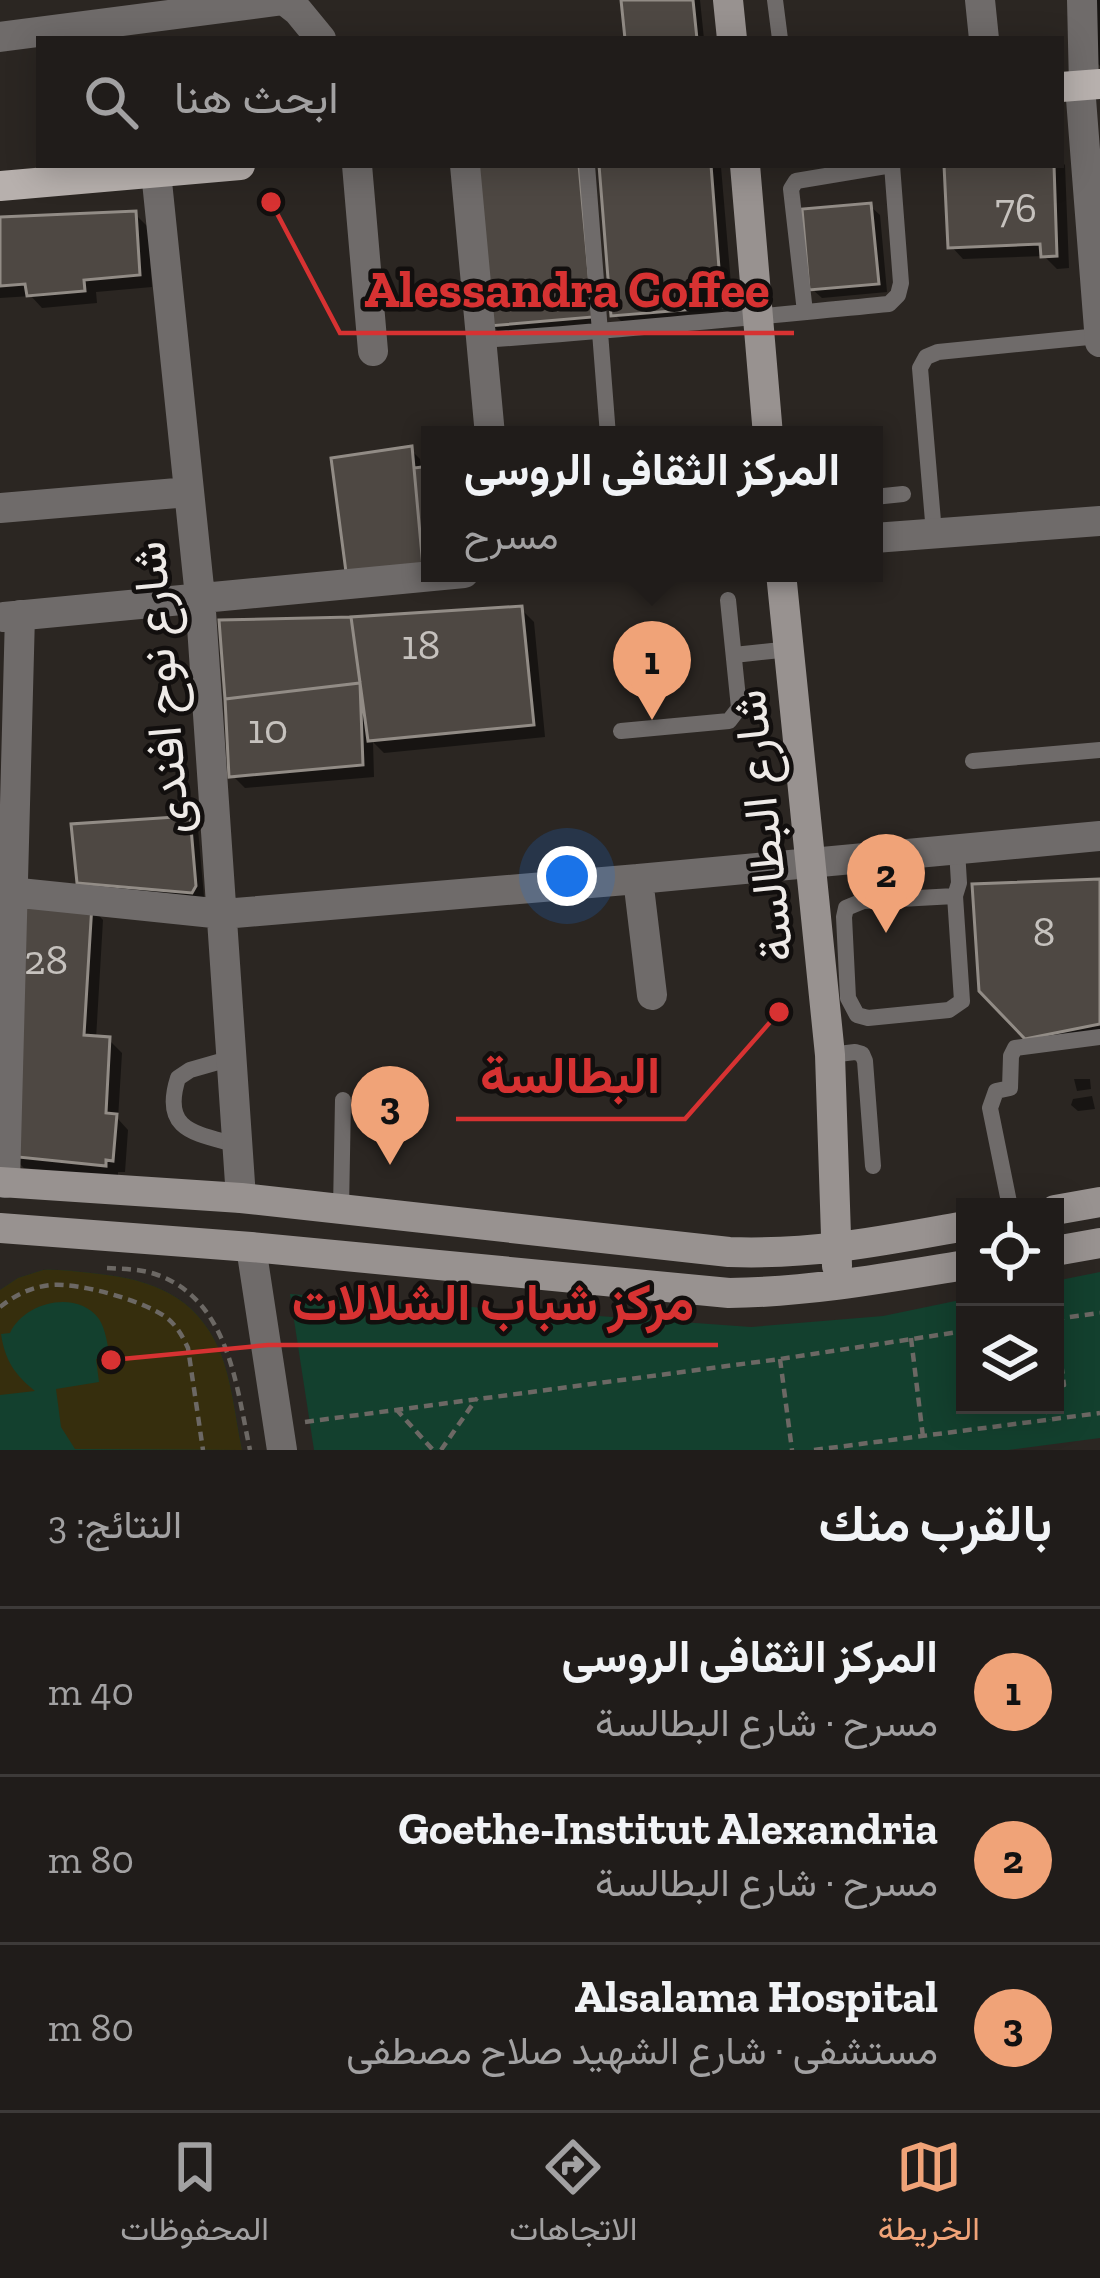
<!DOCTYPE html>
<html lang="ar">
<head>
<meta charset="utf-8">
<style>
	:root { --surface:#201c1a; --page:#2d2927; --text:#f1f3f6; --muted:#a2a1a2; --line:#3d3a39; --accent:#f0a378 }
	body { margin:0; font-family:"Zilla Slab",Vazirmatn,serif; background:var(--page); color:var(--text); direction:rtl }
	.controls { position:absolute; right:36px; bottom:36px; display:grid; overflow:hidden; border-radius:0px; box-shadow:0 6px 30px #0003 }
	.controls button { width:108px; height:108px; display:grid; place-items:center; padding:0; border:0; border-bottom:3px solid var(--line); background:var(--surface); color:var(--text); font:60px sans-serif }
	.you { position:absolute; left:567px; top:876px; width:42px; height:42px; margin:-30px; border:9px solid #fff; border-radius:50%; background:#1a73e8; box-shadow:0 0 0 18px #1a73e833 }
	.badge { display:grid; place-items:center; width:78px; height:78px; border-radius:50%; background:var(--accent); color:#111; font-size:39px; font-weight:700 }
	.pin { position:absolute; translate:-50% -99px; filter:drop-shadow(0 3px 6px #0008) }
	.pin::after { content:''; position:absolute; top:63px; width:42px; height:36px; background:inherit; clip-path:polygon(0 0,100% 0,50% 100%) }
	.popup { position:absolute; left:421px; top:426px; width:462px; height:156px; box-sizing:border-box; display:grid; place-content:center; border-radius:0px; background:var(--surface); filter:drop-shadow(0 3px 9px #0005); font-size:39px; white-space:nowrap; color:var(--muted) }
	.popup b { font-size:45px; color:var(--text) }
	.popup::after { content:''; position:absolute; left:50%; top:100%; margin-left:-24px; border:24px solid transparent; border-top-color:var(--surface) }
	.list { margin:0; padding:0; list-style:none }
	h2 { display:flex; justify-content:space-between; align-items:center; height:156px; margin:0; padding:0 48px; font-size:51px }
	h2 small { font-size:39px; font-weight:400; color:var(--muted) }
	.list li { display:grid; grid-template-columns:78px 1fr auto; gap:36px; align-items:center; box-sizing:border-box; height:168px; padding:0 48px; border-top:3px solid var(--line) }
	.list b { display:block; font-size:45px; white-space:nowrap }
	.list p { margin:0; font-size:39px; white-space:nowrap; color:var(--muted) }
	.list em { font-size:39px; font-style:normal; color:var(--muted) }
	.icon { flex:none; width:66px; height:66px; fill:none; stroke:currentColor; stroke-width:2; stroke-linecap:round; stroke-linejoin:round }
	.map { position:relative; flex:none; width:1100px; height:1450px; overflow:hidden; direction:ltr }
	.search { position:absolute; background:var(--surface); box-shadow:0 6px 30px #0003; left:36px; right:36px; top:36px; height:132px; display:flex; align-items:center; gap:30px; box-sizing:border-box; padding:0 42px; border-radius:0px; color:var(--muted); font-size:45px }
	.sheet { height:660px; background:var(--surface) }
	nav { display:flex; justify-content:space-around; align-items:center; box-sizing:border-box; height:168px; border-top:3px solid var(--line); background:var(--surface); font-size:33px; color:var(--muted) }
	nav a { display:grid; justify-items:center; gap:6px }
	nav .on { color:var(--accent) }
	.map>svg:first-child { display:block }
	.green { fill:#13402e }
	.sand { fill:#362e0d }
	.shadow { fill:#0007 }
	.building { fill:#4e4843; stroke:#928c86; stroke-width:3 }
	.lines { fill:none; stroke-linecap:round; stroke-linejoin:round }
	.path { stroke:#6c6864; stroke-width:4.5; stroke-dasharray:9 6; stroke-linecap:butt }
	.lane { stroke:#6f6b6a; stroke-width:16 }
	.street { stroke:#6f6b6a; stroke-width:30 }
	.secondary { stroke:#989290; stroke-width:30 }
	.primary { stroke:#b7b0ad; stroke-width:30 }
	.labels { text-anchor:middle; stroke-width:9; stroke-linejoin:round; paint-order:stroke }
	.number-label { font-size:42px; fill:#c6c2be }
	.street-label { font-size:48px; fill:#eeeae7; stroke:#120f0e }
	.leader { fill:none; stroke:#d73232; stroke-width:4.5 }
	.callout-dot { fill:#d73232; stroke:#120f0e; stroke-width:4.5 }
	.callout-label { font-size:51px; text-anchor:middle; font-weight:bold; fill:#d73232; stroke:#120f0e; stroke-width:9; stroke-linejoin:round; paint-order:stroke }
</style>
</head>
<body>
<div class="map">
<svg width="1100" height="1450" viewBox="0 0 1100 1450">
	<rect width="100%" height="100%" fill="#2b2622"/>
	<!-- green -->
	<path class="green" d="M 43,1270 C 62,1269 80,1272 99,1274 C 153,1280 195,1296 219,1349 C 232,1380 235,1417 242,1450 L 0,1450 L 0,1290 L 18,1278 Z
		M 1100,1272 L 1100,1438 L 1008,1450 L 314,1450 L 290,1294 L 751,1327 L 883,1316 L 965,1299 L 965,1405 L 1055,1405 L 1055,1281 Z"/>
	<!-- sand -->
	<path class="sand" d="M 43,1270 C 62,1269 80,1272 99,1274 C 153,1280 195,1296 219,1349 C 232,1380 235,1417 242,1450 L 75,1449 L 61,1427 L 56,1389 L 99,1382 L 96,1359 L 110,1356 C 107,1344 106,1330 99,1319 C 77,1289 24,1302 10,1333 L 1,1334 C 5,1360 14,1374 35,1391 L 0,1395 L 0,1290 L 18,1278 Z"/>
	<!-- shadow -->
	<path class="shadow" d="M 624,0 L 700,0 L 704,39 L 628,39 Z
		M 1088,0 L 1100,0 L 1100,66 L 1088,54 Z
		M 1061,161 L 1065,165 L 1069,268 L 1057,269 L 1044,256 L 963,259 L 951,246 L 947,165 L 1061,165 Z
		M 536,165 L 605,329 L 505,338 L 492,325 Z
		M 602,165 L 721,167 L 734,319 L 627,327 L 614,314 Z
		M 870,206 L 880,215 L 887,292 L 822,298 L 812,289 Z
		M 135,214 L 148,227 L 152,287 L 96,292 L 97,303 L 42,308 L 31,296 L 0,298 L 0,220 Z
		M 410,449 L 420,459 L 421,470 L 430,469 L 358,581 Z
		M 521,609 L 534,622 L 545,737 L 384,753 L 373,742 L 374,777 L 245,788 L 232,775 L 222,623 L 354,620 Z
		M 189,819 L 198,829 L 204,897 L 202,901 L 90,891 L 80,881 Z
		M 1100,882 L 1100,1038 L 1041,1050 L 982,990 Z
		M 91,907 L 103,920 L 96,1039 L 109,1040 L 122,1053 L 118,1119 L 128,1130 L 125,1172 L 118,1172 L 118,1178 L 24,1168 L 11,1155 Z
		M 1074,1079 L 1090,1079 L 1091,1089 L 1077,1091 Z
		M 1092,1096 L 1095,1109 L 1078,1111 L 1071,1105 L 1073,1099 Z"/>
	<!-- building -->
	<path class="building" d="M 621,0 L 693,0 L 697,39 L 625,39 Z
		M 500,165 L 579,165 L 593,317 L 489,326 L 474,167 Z
		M 599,165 L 711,165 L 722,307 L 611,316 Z
		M 944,165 L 1054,165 L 1057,256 L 1041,257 L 1040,244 L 948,248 Z
		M 871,203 L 879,284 L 809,290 L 802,209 Z
		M 136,211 L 140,275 L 84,280 L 85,291 L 27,296 L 25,284 L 0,286 L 0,217 Z
		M 412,446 L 423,567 L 346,572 L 331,458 Z
		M 430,466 L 430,567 L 423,567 L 414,468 Z
		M 522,606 L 534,725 L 368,741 L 351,617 Z
		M 351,617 L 360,683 L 225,699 L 219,620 Z
		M 360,683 L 363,765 L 229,777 L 225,699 Z
		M 190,816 L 196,886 L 192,893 L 77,883 L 71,824 Z
		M 1100,879 L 1100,1024 L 1025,1039 L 979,991 L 972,884 Z
		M 16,898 L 92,904 L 84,1035 L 110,1037 L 106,1113 L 117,1114 L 113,1161 L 106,1160 L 106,1166 L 8,1156 Z"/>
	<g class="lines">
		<!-- path -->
		<path class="path" d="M 107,1268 C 123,1269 140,1269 155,1274 C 229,1299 236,1385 250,1450
			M 0,1307 C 15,1295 31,1287 51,1285 C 78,1282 145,1301 167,1318 C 177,1326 183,1337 188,1348 L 203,1450
			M 1055,1319 L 1100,1313
			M 911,1338 L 923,1437
			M 1055,1356 L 1060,1355 L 1064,1385 L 1055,1386
			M 780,1359 L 792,1450
			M 1047,1405 L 1049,1420
			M 396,1409 L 433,1450
			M 305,1422 L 780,1359 L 965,1331
			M 441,1450 L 477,1398
			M 814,1450 L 1100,1413"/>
		<!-- lane -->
		<path class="lane" d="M 775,0 L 780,39
			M 587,165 L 608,435
			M 482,340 C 618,331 753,317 889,304 L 898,295 L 901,283 L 892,165 L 796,181 L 791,189 L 805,312
			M 874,497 L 903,494
			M 934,533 L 920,368 L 926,357 L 938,352 L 1099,336
			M 734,655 L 790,649
			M 621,731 L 729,721 L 739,708 L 728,600
			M 973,761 L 1100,750
			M 955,896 L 863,901 L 846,908 L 844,917 L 848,998 L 857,1015 L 868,1018 L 949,1010 L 962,1001 L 955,896 L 959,883 L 957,850
			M 830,1055 L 855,1052 L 862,1054 L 865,1061 L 873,1166
			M 232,1058 L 190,1070 L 178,1078 C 161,1131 195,1133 237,1145
			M 1010,1207 L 990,1108 L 996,1091 L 1010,1088 L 1011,1056 L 1015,1048 L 1100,1037
			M 341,1209 L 343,1100"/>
		<!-- street -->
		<path class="street" d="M 980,0 L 984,39
			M 1082,0 L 1084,86
			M 0,37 L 284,0 L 298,11 L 321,39
			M 1080,86 L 1100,342
			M 357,165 L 373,351
			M 465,165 L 490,435
			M 156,172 L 200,597 L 241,1198
			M 0,508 L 189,492
			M 874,538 L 1100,521
			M 4,617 L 464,573
			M 638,879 L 652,995
			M 0,891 L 223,914 L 638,879 L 1100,836
			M 5,1183 L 20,615
			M 251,1247 L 282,1450"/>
		<!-- secondary -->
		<path class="secondary" d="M 728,0 L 732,39
			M 745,165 L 768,435
			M 781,573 L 830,1055 L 837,1266
			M 0,1182 L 241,1198 L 729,1252 C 814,1255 882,1241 965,1226
			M 1055,1210 L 1100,1202
			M 0,1228 L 251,1247 L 729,1293 C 809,1292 886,1278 965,1265
			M 1055,1251 L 1100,1243"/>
		<!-- primary -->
		<path class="primary" d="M 1061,87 L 1100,84
			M 0,186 L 240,165"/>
	</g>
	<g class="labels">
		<!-- number labels -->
		<g class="number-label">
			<text x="1016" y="222">76</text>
			<text x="421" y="659">18</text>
			<text x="268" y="743">10</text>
			<text x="1044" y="946">8</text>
			<text x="46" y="974">28</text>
		</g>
		<!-- street labels -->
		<g class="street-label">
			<text transform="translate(160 688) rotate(-95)" y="17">شارع نوح افندى</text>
			<text transform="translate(762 826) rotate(-96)" y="17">شارع البطالسة</text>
		</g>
	</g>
	<!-- callouts -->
	<path class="leader" d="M271 202L340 333H794M779 1012L685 1119H456M111 1360L268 1345H718"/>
	<g class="callout-dot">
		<circle cx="271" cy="202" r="12"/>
		<circle cx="779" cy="1012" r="12"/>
		<circle cx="111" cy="1360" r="12"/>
	</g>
	<g class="callout-label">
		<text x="567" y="307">Alessandra Coffee</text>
		<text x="570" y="1093">البطالسة</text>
		<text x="493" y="1320">مركز شباب الشلالات</text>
	</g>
</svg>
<div class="controls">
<button><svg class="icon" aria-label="locate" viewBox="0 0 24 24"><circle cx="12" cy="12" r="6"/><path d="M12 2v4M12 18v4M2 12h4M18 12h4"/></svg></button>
<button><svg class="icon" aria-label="layers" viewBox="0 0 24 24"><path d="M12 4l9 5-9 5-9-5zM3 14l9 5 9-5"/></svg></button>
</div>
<div class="you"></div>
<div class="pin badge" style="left:652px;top:720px">1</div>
<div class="popup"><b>المركز الثقافى الروسى</b>مسرح</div>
<div class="pin badge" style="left:886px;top:933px">2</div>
<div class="pin badge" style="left:390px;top:1165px">3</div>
<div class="search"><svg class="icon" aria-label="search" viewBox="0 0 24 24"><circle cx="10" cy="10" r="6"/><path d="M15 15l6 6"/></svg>ابحث هنا</div>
</div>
<section class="sheet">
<h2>بالقرب منك<small>النتائج: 3</small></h2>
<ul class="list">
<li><span class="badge">1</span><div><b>المركز الثقافى الروسى</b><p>مسرح · شارع البطالسة</p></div><em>40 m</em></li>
<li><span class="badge">2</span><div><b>Goethe-Institut Alexandria</b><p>مسرح · شارع البطالسة</p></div><em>80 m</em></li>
<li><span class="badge">3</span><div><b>Alsalama Hospital</b><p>مستشفى · شارع الشهيد صلاح مصطفى</p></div><em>80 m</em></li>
</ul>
</section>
<nav>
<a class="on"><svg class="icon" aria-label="map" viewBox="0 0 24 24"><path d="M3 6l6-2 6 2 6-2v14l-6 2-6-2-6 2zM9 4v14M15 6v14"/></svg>الخريطة</a>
<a><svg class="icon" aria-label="directions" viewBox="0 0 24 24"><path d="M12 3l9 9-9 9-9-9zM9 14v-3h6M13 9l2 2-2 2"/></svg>الاتجاهات</a>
<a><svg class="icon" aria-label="saved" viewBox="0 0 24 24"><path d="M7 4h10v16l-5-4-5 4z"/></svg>المحفوظات</a>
</nav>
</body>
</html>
